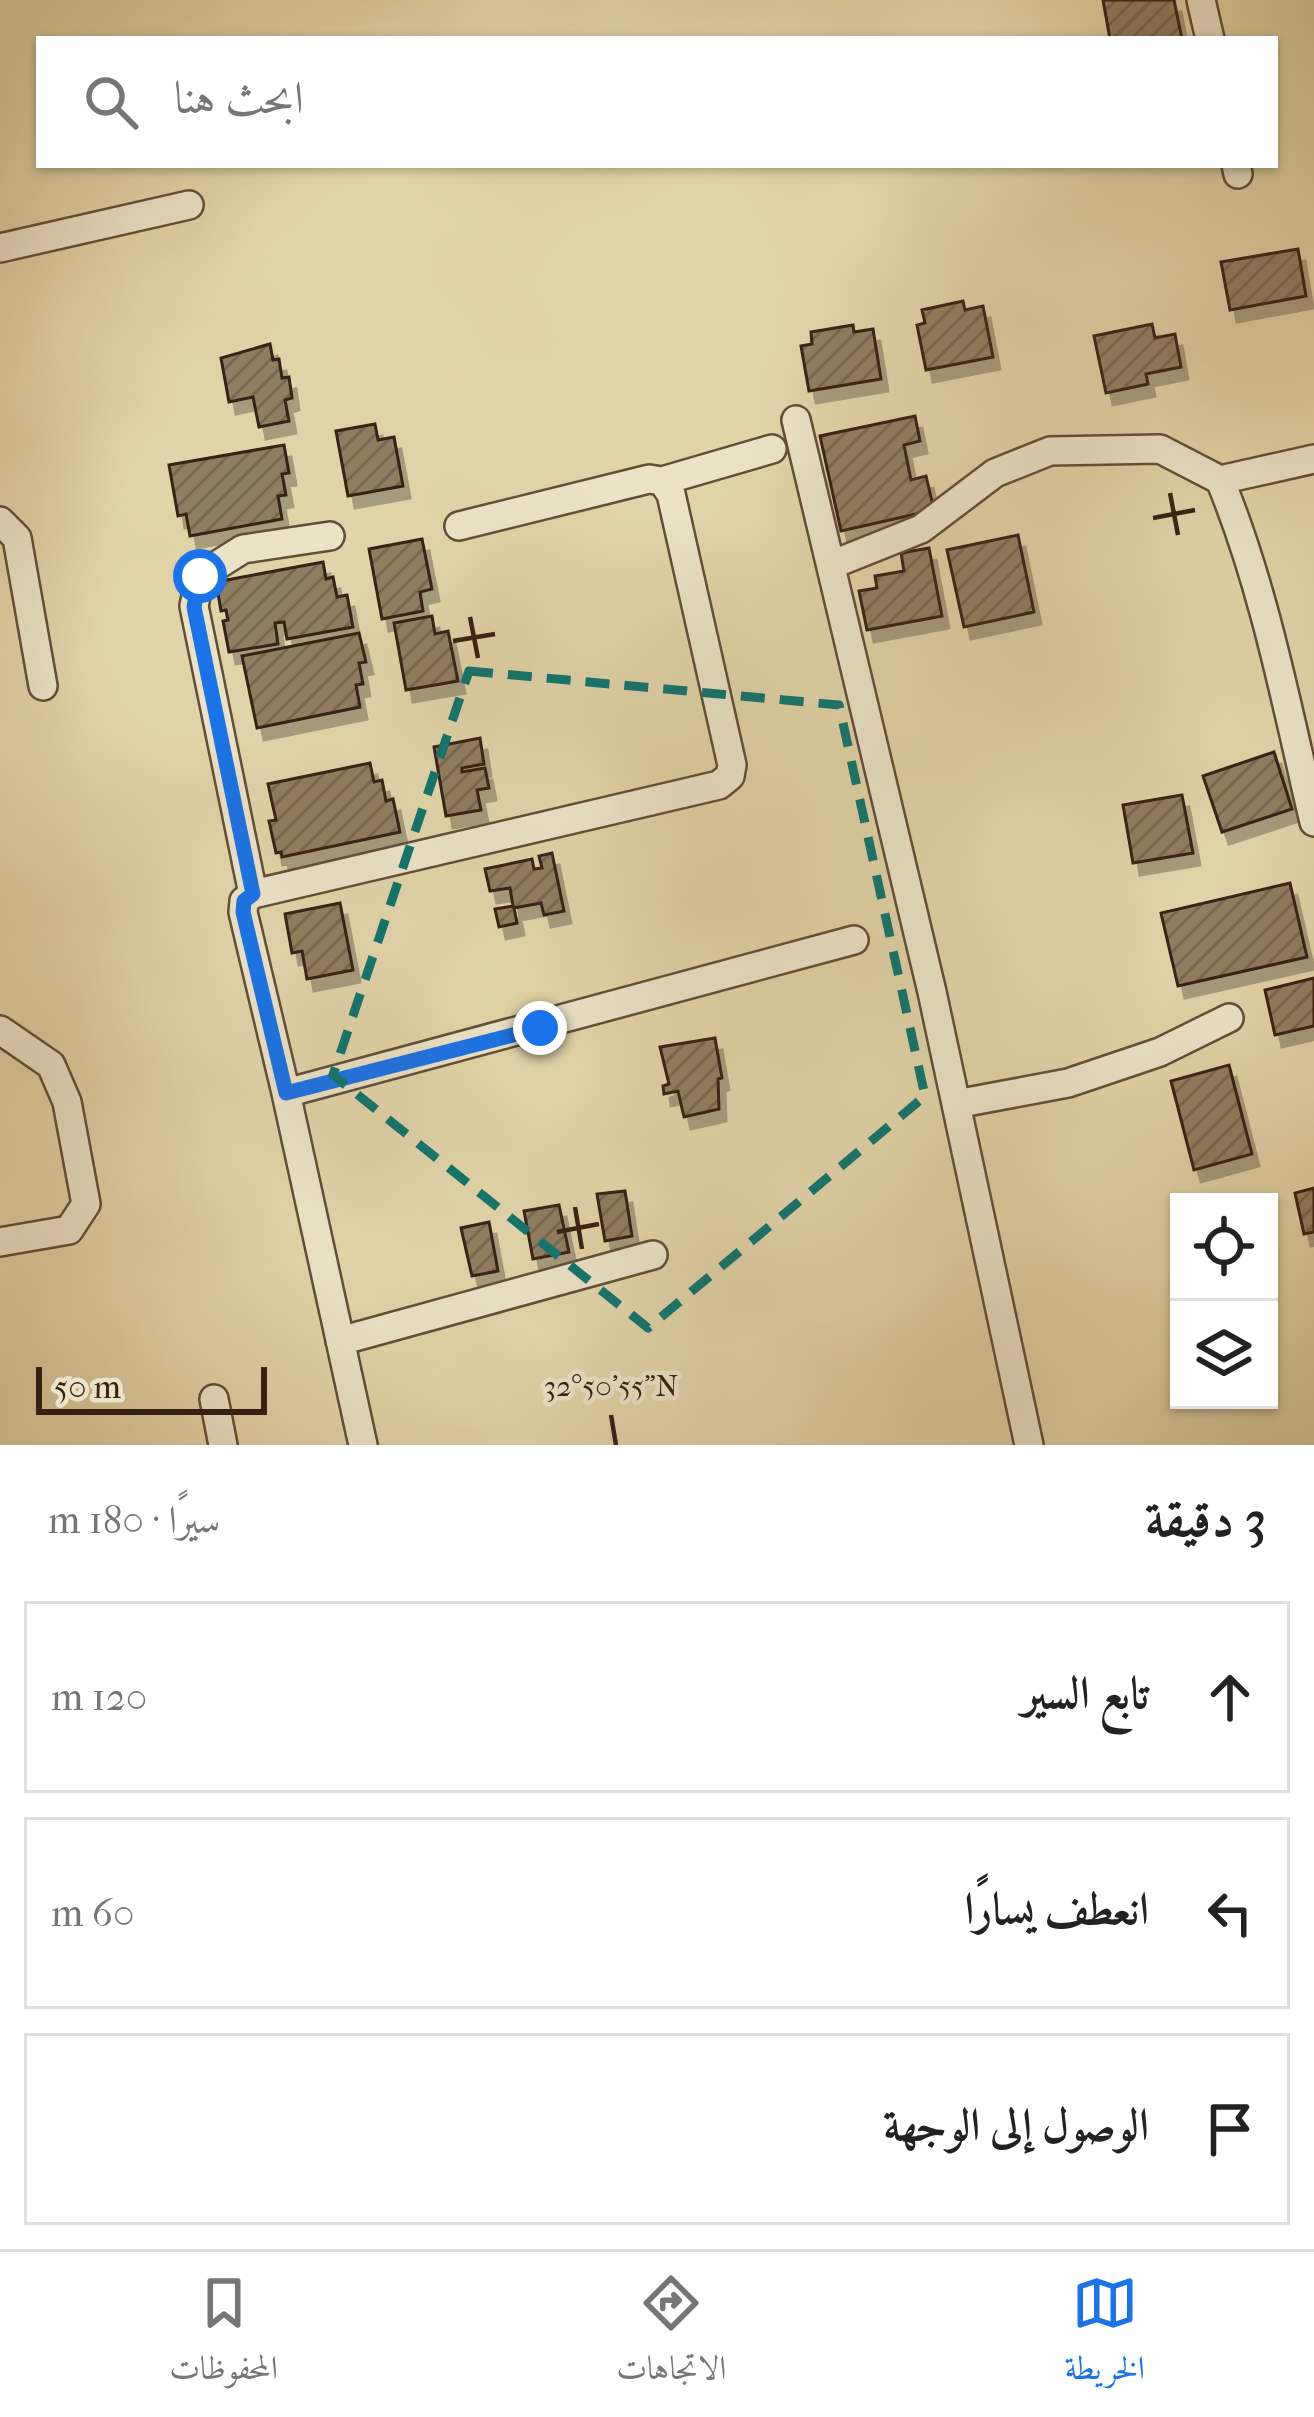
<!DOCTYPE html>
<html lang="ar">
<head>
<meta charset="utf-8">
<style>
	:root { --surface:#fff; --page:#f6f6f6; --text:#222; --muted:#767676; --line:#e0e0e0; --accent:#1a73e8 }
	body { margin:0; font-family:"IM FELL French Canon",Amiri,serif; background:var(--page); color:var(--text); direction:rtl }
	.controls { position:absolute; right:36px; bottom:36px; display:grid; overflow:hidden; border-radius:0px; box-shadow:0 3px 9px #0004 }
	.controls button { width:108px; height:108px; display:grid; place-items:center; padding:0; border:0; border-bottom:3px solid var(--line); background:var(--surface); color:var(--text); font:60px sans-serif }
	.scale { position:absolute; left:36px; bottom:30px; width:231px; box-sizing:border-box; padding-left:12px; border:6px solid #372112; border-top:0; font-size:33px; line-height:42px; white-space:nowrap; color:#372112; -webkit-text-stroke:9px #ece3c7; paint-order:stroke }
	.stop { position:absolute; width:36px; height:36px; margin:-27px; border:9px solid #1a73e8; border-radius:50%; background:#fff }
	.stop.end { background:#1a73e8; border-color:#fff; box-shadow:0 3px 12px #0008 }
	.list { margin:0; padding:0; list-style:none }
	h2 { display:flex; justify-content:space-between; align-items:center; height:156px; margin:0; padding:0 48px; font-size:51px }
	h2 small { font-size:39px; font-weight:400; color:var(--muted) }
	.list li { display:grid; grid-template-columns:78px 1fr auto; gap:36px; align-items:center; box-sizing:border-box; height:192px; margin:0 24px 24px; padding:0 24px; border:3px solid var(--line); border-radius:0px }
	.list b { display:block; font-size:45px; white-space:nowrap }
	.list em { font-size:39px; font-style:normal; color:var(--muted) }
	.icon { flex:none; width:66px; height:66px; fill:none; stroke:currentColor; stroke-width:2; stroke-linecap:round; stroke-linejoin:round }
	.map { position:relative; flex:none; width:1314px; height:1445px; overflow:hidden; direction:ltr }
	.search { position:absolute; background:var(--surface); box-shadow:0 3px 9px #0004; left:36px; right:36px; top:36px; height:132px; display:flex; align-items:center; gap:30px; box-sizing:border-box; padding:0 42px; border-radius:0px; color:var(--muted); font-size:45px }
	.sheet { height:804px; background:var(--surface) }
	nav { display:flex; justify-content:space-around; align-items:center; box-sizing:border-box; height:168px; border-top:3px solid var(--line); background:var(--surface); font-size:33px; color:var(--muted) }
	nav a { display:grid; justify-items:center; gap:6px }
	nav .on { color:var(--accent) }
	.map>svg:first-child { display:block }
	.building { fill:url(#building-hatch); stroke:#372112; stroke-width:3; filter:url(#shadow) }
	.lines { fill:none; stroke-linecap:round; stroke-linejoin:round }
	.minor-casing { stroke:#624e38; stroke-width:32 }
	.minor { stroke:#ece3c7; stroke-width:27 }
	.route { stroke:#1a73e8; stroke-width:15 }
	.marked { fill:none; stroke:#0f766e; stroke-width:9; stroke-dasharray:24 15; stroke-linejoin:round }
	.ticks { fill:none; stroke:#372112; stroke-width:4.5 }
	.ticks-label { font-size:30px; text-anchor:middle; fill:#372112; stroke:#ece3c7; stroke-width:9; stroke-linejoin:round; paint-order:stroke }
</style>
</head>
<body>
<div class="map">
<svg width="1314" height="1445" viewBox="0 0 1314 1445">
	<defs>
		<pattern id="building-hatch" width="6" height="6" patternUnits="userSpaceOnUse" patternTransform="scale(3)"><rect width="6" height="6" fill="#907e61"/><path d="M-1 1l2-2M0 6l6-6M5 7l2-2" fill="none" stroke="#76674f"/></pattern>
		<filter id="shadow"><feDropShadow dx="7" dy="12" stdDeviation="0" flood-color="#0004"/></filter>
	</defs>
	<rect width="100%" height="100%" fill="#e2d4a9"/>
	<filter id="stains"><feTurbulence type="fractalNoise" baseFrequency=".00167" numOctaves="4"/><feColorMatrix values="0 0 0 0 .2 0 0 0 0 .09 0 0 0 0 .02 0 0 0 .5 -.17"/></filter>
	<radialGradient id="worn" r=".72"><stop offset=".6" stop-color="#630" stop-opacity="0"/><stop offset="1" stop-color="#630" stop-opacity=".3"/></radialGradient>
	<!-- building -->
	<path class="building" d="M 1103,0 L 1174,0 L 1182,39 L 1110,39 Z
		M 1298,249 L 1306,296 L 1230,310 L 1221,262 Z
		M 963,301 L 965,310 L 983,306 L 993,357 L 926,370 L 917,325 L 925,323 L 922,310 Z
		M 1152,324 L 1155,338 L 1175,334 L 1181,367 L 1146,374 L 1148,384 L 1106,393 L 1094,336 Z
		M 853,325 L 854,332 L 873,329 L 881,379 L 809,391 L 801,346 L 812,344 L 811,332 Z
		M 270,344 L 273,360 L 279,359 L 282,378 L 289,377 L 292,398 L 285,400 L 289,421 L 259,427 L 253,397 L 229,402 L 221,358 Z
		M 915,416 L 920,441 L 904,445 L 911,480 L 926,476 L 934,510 L 841,531 L 820,436 Z
		M 375,424 L 378,440 L 394,437 L 403,486 L 348,496 L 336,431 Z
		M 284,445 L 289,473 L 282,474 L 286,495 L 278,496 L 282,519 L 190,536 L 186,514 L 178,516 L 169,465 Z
		M 1018,535 L 1034,612 L 964,627 L 947,550 Z
		M 422,539 L 432,589 L 420,592 L 423,611 L 382,619 L 369,549 Z
		M 929,548 L 942,616 L 867,630 L 859,591 L 877,588 L 875,576 L 904,571 L 901,553 Z
		M 323,562 L 326,579 L 333,577 L 337,597 L 347,595 L 353,627 L 287,639 L 284,622 L 275,623 L 278,644 L 229,652 L 223,621 L 228,620 L 226,610 L 221,611 L 216,582 Z
		M 432,616 L 435,634 L 448,631 L 458,681 L 406,690 L 394,623 Z
		M 359,633 L 366,662 L 359,663 L 363,684 L 356,685 L 360,707 L 257,728 L 242,656 Z
		M 480,738 L 484,764 L 462,768 L 462,772 L 485,768 L 489,788 L 477,790 L 481,810 L 446,816 L 434,747 Z
		M 1274,752 L 1292,809 L 1222,832 L 1203,776 Z
		M 370,763 L 374,782 L 382,780 L 386,801 L 393,799 L 400,832 L 282,857 L 281,852 L 276,853 L 269,821 L 276,820 L 268,784 Z
		M 1182,795 L 1193,853 L 1133,863 L 1123,805 Z
		M 552,853 L 564,911 L 544,915 L 541,903 L 514,908 L 517,923 L 499,927 L 495,909 L 513,906 L 510,888 L 490,891 L 485,869 L 532,859 L 534,869 L 542,868 L 539,856 Z
		M 1290,883 L 1307,957 L 1178,986 L 1161,913 Z
		M 340,903 L 353,970 L 307,979 L 302,951 L 292,953 L 285,914 Z
		M 1314,978 L 1314,1026 L 1275,1035 L 1265,990 Z
		M 715,1038 L 722,1078 L 718,1079 L 719,1109 L 684,1117 L 678,1091 L 664,1094 L 663,1086 L 669,1084 L 660,1047 Z
		M 1229,1065 L 1252,1154 L 1194,1170 L 1171,1081 Z
		M 1314,1188 L 1314,1232 L 1304,1234 L 1295,1193 Z
		M 625,1191 L 632,1236 L 605,1241 L 597,1194 Z
		M 559,1205 L 569,1252 L 533,1259 L 524,1211 Z
		M 489,1222 L 498,1271 L 472,1276 L 461,1228 Z"/>
	<g class="lines">
		<!-- minor casing -->
		<g class="minor-casing">
			<path id="minor" d="M 1201,0 L 1210,39
				M 1236,165 L 1238,174
				M 0,248 L 189,205
				M 796,420 L 932,992 L 1029,1445
				M 1220,480 C 1265,589 1287,708 1314,822
				M 662,481 L 772,449
				M 0,521 L 17,538 L 43,686
				M 831,565 L 921,529 L 995,473 L 1050,451 L 1160,449 L 1220,480 L 1314,459
				M 253,894 L 194,606 L 200,576 L 243,549 L 330,536
				M 0,1030 L 51,1065 L 67,1102 L 86,1204 L 69,1230 L 0,1242
				M 286,1093 L 243,912 L 244,901 L 253,894 L 719,785 L 730,776 L 732,765 L 671,494 L 662,481 L 649,479 L 459,526
				M 956,1104 L 1068,1083 L 1160,1052 L 1229,1018
				M 340,1341 L 653,1255
				M 214,1399 L 223,1445
				M 363,1445 L 286,1093 L 854,940"/>
		</g>
		<!-- minor -->
		<use href="#minor" class="minor"/>
	</g>
	<g class="lines">
		<!-- route -->
		<path class="route" d="M 200,576 L 194,607 L 253,894 L 244,901 L 243,912 L 286,1093 L 540,1028"/>
	</g>
	<!-- marked area -->
	<path class="marked" d="M 469,671 L 839,705 L 925,1096 L 648,1328 L 333,1075 Z"/>
	<!-- ticks -->
	<path class="ticks" d="M 1170,493 L 1178,535M 1153,518 L 1195,510M 470,617 L 478,658M 453,641 L 495,634M 575,1207 L 582,1249M 557,1232 L 599,1224M 611,1415 L 616,1445"/>
	<g class="ticks-label">
		<text x="611" y="1396">32°50'55"N</text>
	</g>
	<rect width="100%" height="100%" filter="url(#stains)"/>
	<rect width="100%" height="100%" fill="url(#worn)"/>
</svg>
<div class="controls">
<button><svg class="icon" aria-label="locate" viewBox="0 0 24 24"><circle cx="12" cy="12" r="6"/><path d="M12 2v4M12 18v4M2 12h4M18 12h4"/></svg></button>
<button><svg class="icon" aria-label="layers" viewBox="0 0 24 24"><path d="M12 4l9 5-9 5-9-5zM3 14l9 5 9-5"/></svg></button>
</div>
<div class="scale">50 m</div>
<div class="stop" style="left:200px;top:576px"></div>
<div class="stop end" style="left:540px;top:1028px"></div>
<div class="search"><svg class="icon" aria-label="search" viewBox="0 0 24 24"><circle cx="10" cy="10" r="6"/><path d="M15 15l6 6"/></svg>ابحث هنا</div>
</div>
<section class="sheet">
<h2>3 دقيقة<small>سيرًا · 180 m</small></h2>
<ul class="list">
<li><svg class="icon" aria-label="ahead" viewBox="0 0 24 24"><path d="M12 20V5M6 11l6-6 6 6"/></svg><div><b>تابع السير</b></div><em>120 m</em></li>
<li><svg class="icon" aria-label="left" viewBox="0 0 24 24"><path d="M17 20v-9H6M10 6l-5 5 5 5"/></svg><div><b>انعطف يسارًا</b></div><em>60 m</em></li>
<li><svg class="icon" aria-label="arrive" viewBox="0 0 24 24"><path d="M6 21V4h12l-3 4 3 4H6"/></svg><div><b>الوصول إلى الوجهة</b></div></li>
</ul>
</section>
<nav>
<a class="on"><svg class="icon" aria-label="map" viewBox="0 0 24 24"><path d="M3 6l6-2 6 2 6-2v14l-6 2-6-2-6 2zM9 4v14M15 6v14"/></svg>الخريطة</a>
<a><svg class="icon" aria-label="directions" viewBox="0 0 24 24"><path d="M12 3l9 9-9 9-9-9zM9 14v-3h6M13 9l2 2-2 2"/></svg>الاتجاهات</a>
<a><svg class="icon" aria-label="saved" viewBox="0 0 24 24"><path d="M7 4h10v16l-5-4-5 4z"/></svg>المحفوظات</a>
</nav>
</body>
</html>
